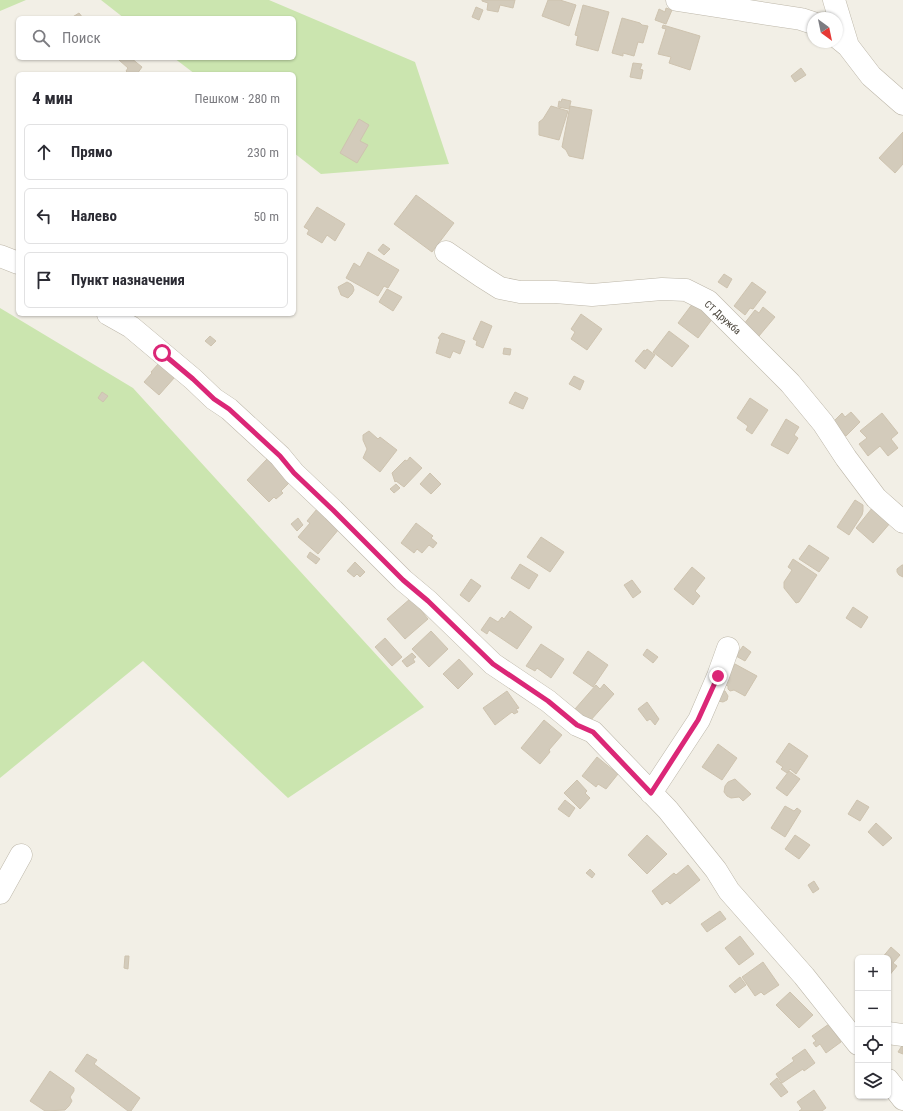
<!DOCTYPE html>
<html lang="ru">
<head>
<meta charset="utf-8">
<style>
	:root { --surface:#fff; --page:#f7f7f7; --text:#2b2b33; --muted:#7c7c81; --line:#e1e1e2 }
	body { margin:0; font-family:"Roboto Condensed",sans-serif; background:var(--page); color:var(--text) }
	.controls { position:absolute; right:12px; bottom:12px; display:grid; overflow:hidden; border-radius:6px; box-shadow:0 1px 3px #0004 }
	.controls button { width:36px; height:36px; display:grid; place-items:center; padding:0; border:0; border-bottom:1px solid var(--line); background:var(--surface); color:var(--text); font:20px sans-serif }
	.compass { position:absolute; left:807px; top:12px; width:36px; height:36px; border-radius:50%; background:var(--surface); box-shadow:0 1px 3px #0004; rotate:147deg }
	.stop { position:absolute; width:12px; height:12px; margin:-9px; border:3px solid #db2777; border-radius:50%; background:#fff }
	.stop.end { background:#db2777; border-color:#fff; box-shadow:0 1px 4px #0008 }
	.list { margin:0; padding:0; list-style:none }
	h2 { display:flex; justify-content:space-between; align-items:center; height:52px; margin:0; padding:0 16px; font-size:17px }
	h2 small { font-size:13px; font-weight:400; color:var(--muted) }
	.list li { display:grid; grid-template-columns:26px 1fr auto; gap:12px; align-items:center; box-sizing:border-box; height:56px; margin:0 8px 8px; padding:0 8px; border:1px solid var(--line); border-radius:6px }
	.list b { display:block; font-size:15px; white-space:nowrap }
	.list em { font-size:13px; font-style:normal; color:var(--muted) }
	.icon { flex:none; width:22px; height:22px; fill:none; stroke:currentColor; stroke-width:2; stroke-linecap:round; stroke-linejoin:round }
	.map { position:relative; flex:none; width:903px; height:1111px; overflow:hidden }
	.search { position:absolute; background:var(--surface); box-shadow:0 1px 3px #0004; left:16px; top:16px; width:280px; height:44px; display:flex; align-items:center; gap:10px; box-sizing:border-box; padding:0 14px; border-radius:6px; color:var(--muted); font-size:15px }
	.panel { position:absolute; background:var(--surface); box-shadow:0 1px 3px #0004; left:16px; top:72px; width:280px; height:244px; border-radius:6px }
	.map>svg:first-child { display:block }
	.green { fill:#cbe5af }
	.building { fill:#d3cbbb; stroke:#cec3af }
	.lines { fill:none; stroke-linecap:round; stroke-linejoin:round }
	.minor-casing { stroke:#bdb7a9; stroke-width:23 }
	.minor { stroke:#fff; stroke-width:22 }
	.route { stroke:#db2777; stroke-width:5 }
	.labels { text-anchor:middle; stroke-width:3; stroke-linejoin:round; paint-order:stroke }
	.street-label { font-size:10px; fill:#443f35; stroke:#fff }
</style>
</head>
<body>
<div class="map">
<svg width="903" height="1111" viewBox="0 0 903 1111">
	<rect width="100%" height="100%" fill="#f2efe6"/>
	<!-- green -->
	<path class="green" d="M 0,0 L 26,0 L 0,11 Z
		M 101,0 L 269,0 L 415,62 L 449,164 L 321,174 L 294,153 L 294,74 L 195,74 L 174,58 L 294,58 L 294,18 L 124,18 Z
		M 0,308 L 133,388 L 424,707 L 288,798 L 143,661 L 0,778 Z"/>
	<!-- building -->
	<path class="building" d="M 482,0 L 515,0 L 513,8 L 500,5 L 498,12 L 487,10 L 488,3 L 482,1 Z
		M 548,0 L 560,0 L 576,5 L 569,26 L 542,16 Z
		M 583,5 L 609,12 L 598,51 L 576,45 L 578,36 L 575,35 Z
		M 476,7 L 483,10 L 479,20 L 472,17 Z
		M 666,8 L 672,10 L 666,24 L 655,20 L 659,9 L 665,12 Z
		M 79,13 L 83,18 L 71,18 Z
		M 622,18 L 640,23 L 642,25 L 648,26 L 643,43 L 638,42 L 634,56 L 623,53 L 623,56 L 612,53 Z
		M 663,25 L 700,36 L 690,70 L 669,63 L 671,57 L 658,54 L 666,29 L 662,28 Z
		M 121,58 L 131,58 L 142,67 L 137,74 L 129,74 L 126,71 L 128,68 L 119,60 Z
		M 633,63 L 642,64 L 640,69 L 643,70 L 641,79 L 630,77 Z
		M 801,68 L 806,75 L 795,82 L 791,76 Z
		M 562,99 L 571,101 L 569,109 L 558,107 L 559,101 L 561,102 Z
		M 551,106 L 568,111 L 559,140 L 539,135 L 539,122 L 543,119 Z
		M 570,106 L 592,110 L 583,159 L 569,156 L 566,150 L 562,147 Z
		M 359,119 L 369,125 L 360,141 L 368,145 L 357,163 L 340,153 Z
		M 903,132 L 903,164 L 895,173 L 879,158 Z
		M 416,195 L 454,223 L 432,252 L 394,224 Z
		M 317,207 L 345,224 L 335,241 L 327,235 L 322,243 L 307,234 L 309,230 L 304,227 Z
		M 383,244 L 390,249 L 384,255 L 378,250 Z
		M 368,252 L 399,270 L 388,288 L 384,286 L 378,296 L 346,278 L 354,263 L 360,267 Z
		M 724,274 L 732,279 L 727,288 L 718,282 Z
		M 347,282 L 351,284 L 353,286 L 354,290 L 352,294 L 348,298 L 341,295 L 338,287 Z
		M 752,282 L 766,292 L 753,309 L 750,308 L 745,315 L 734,306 Z
		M 387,289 L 402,297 L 393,311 L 379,302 Z
		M 693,303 L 713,318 L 698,338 L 678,323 Z
		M 763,307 L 775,317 L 759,336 L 744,324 L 755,310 L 759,313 Z
		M 581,314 L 602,329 L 587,350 L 571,339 L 575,332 L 571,329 Z
		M 481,321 L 492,326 L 483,348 L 476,345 L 477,341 L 473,339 Z
		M 669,331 L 689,346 L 672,367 L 653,352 Z
		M 442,333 L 465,341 L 460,354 L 453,351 L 450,358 L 436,353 L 440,339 L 438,338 Z
		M 210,336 L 216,341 L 211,346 L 205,341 Z
		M 504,348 L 511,349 L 510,355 L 503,354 Z
		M 647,349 L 655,355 L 645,369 L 635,361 L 644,350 L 646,351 Z
		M 159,363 L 175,377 L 159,395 L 144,382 L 152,373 L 151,372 Z
		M 574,376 L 584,381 L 580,390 L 569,384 Z
		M 102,392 L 108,396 L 103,402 L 98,398 Z
		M 515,392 L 528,398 L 523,409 L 509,403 Z
		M 750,398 L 768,410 L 752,434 L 746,430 L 748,426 L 737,418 Z
		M 851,412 L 860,422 L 846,436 L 833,422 L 842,413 L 845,417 Z
		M 882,413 L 898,433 L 891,439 L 898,448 L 888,456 L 880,446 L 868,456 L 859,444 L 867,438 L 860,431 Z
		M 786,419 L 799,427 L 794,435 L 798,438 L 788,454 L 771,445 Z
		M 369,431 L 378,439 L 380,437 L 397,450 L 380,472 L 363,458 L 367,449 L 363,440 L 363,435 Z
		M 410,457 L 422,468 L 404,487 L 396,481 L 395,482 L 392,473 L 405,460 L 407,461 Z
		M 267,459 L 290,482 L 281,491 L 283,493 L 276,499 L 274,497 L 269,502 L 247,480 Z
		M 430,473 L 441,484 L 431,494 L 420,484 Z
		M 396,484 L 400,488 L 394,493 L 390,489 Z
		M 855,500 L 863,505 L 863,511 L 862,515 L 849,535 L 837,527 Z
		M 873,507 L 891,522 L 873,543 L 856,528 Z
		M 317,509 L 339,529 L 318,554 L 298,537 L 310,523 L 307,521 Z
		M 298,518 L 303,525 L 297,531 L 291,524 Z
		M 416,523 L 433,536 L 431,538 L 437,543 L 433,548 L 429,545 L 422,553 L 417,549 L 414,553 L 401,543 Z
		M 541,537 L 564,552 L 550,572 L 527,557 Z
		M 809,545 L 829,558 L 819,572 L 799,559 Z
		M 310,552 L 320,559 L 316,564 L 307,557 Z
		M 793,559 L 817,575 L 799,602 L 796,603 L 784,588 L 784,582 L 792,570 L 788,567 Z
		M 355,562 L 365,572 L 360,577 L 357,574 L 354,577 L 347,571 Z
		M 520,564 L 538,575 L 529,589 L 511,578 Z
		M 902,565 L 903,565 L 903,577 L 899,575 L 897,572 L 897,569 Z
		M 692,567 L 705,578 L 695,591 L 700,596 L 693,605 L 674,589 Z
		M 471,579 L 481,586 L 469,602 L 460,595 Z
		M 632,580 L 641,592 L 633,598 L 624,585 Z
		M 411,598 L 428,619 L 405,639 L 387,619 Z
		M 853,607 L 868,617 L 861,628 L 846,618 Z
		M 510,611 L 532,627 L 517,649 L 489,630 L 487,634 L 481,630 L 490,617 L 498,622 L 502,617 L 504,619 Z
		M 431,631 L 448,649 L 429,667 L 412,649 Z
		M 385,638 L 402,657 L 392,666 L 375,647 Z
		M 541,644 L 564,659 L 551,678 L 537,668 L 535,671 L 526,666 Z
		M 743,646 L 751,652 L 745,661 L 736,656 Z
		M 647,649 L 658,657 L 653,663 L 643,655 Z
		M 588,651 L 608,665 L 593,687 L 573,673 Z
		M 412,653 L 416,657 L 413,659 L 415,662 L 407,667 L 402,661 Z
		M 459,659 L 473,674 L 458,689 L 443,674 Z
		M 735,664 L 757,676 L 745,696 L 734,690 L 730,691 L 728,689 L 728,686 L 724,684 Z
		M 604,684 L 614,694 L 590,721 L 575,709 L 596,685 L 600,689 Z
		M 721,690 L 725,691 L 728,696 L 727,700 L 723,702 L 718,701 Z
		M 507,691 L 519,708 L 516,709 L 518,712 L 514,714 L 512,712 L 495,725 L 483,708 Z
		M 647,702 L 659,719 L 655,725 L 650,719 L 647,721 L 638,709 Z
		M 544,720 L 562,735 L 549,750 L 550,752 L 540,764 L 521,748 Z
		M 789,743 L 808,756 L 796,774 L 790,769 L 787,773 L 781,769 L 783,767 L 776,762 Z
		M 718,744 L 737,758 L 722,780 L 702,767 Z
		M 597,757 L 618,774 L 606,789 L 598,784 L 596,787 L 582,776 Z
		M 789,771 L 800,779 L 787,796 L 776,788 Z
		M 735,779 L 751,794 L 743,801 L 739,797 L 731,798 L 727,796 L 724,792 L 725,786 L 728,782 Z
		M 577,780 L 587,791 L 585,793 L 590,798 L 580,809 L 564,793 Z
		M 565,800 L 575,808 L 569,817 L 558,809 Z
		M 857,800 L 869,807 L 860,821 L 848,814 Z
		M 785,806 L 794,811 L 797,808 L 801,811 L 785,837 L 771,828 Z
		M 876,823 L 892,838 L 883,846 L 868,832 Z
		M 647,835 L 667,854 L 647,874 L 628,855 Z
		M 795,835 L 810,845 L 799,859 L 785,849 Z
		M 688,865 L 700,880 L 670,904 L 667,901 L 662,905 L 652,891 L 674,873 L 676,875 Z
		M 590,869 L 595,874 L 592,878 L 586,873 Z
		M 814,881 L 819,889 L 813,893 L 808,885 Z
		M 720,911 L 726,919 L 707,932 L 701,924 Z
		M 740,936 L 754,954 L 739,965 L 725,948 Z
		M 891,947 L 900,955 L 893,963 L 897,966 L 888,977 L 888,958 L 882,958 Z
		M 125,956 L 129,956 L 128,969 L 124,968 Z
		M 763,962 L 779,985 L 764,995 L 761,992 L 755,996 L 742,977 Z
		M 740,977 L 746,985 L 735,993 L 729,986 Z
		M 790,992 L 813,1015 L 799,1028 L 776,1005 Z
		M 829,1024 L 841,1042 L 826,1053 L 820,1044 L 816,1047 L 813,1043 L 816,1041 L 812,1036 Z
		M 903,1044 L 903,1054 L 898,1052 Z
		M 805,1049 L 815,1063 L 804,1071 L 803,1069 L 782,1083 L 776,1074 L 794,1061 L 792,1058 Z
		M 87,1054 L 97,1060 L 94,1064 L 140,1098 L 131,1111 L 128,1111 L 75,1071 Z
		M 50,1071 L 74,1088 L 74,1091 L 70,1097 L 72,1101 L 69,1106 L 65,1110 L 45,1111 L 30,1101 Z
		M 777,1078 L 788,1092 L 781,1097 L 770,1084 Z
		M 814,1090 L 826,1108 L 822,1111 L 799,1111 L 802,1109 L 797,1102 Z"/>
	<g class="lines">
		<!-- minor casing -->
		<g class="minor-casing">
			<path id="minor" d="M 677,0 L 801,19 L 813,23
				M 834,0 L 848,46
				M 837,37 L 848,46 L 871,76 L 903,104
				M 446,252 L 481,276 L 500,288 L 520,292 L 555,292 L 592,295 L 662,289 L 686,290 L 708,301 L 790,383 L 823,423 L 846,458 L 876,498 L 903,522
				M 0,256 L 18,263
				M 108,314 L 131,327 L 193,379 L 214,399 L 229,409 L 280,456 L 294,473 L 333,510 L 403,580 L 428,601 L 493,664 L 548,701 L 577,725 L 593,732 L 668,810 L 716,870 L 729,891 L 804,976 L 858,1044
				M 651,793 L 699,720 L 718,676 L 728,648
				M 0,893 L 21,855
				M 888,1033 L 903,1035
				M 888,1080 L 903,1099"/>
		</g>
		<!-- minor -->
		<use href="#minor" class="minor"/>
	</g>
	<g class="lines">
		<!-- route -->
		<path class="route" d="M 162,353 L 193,379 L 214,399 L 229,409 L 280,456 L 294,473 L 333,510 L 403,580 L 428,601 L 493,664 L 548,701 L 577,725 L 593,732 L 651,793 L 698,720 L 718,676"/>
	</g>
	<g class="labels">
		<!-- street labels -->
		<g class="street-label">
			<text transform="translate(723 317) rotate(42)" y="4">СТ Дружба</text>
		</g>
	</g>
</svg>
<div class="controls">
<button>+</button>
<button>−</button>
<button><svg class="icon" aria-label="locate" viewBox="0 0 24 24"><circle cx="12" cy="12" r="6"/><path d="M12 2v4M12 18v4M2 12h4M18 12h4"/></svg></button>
<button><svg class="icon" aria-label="layers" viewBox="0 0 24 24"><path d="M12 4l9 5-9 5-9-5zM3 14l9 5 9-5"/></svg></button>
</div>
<svg class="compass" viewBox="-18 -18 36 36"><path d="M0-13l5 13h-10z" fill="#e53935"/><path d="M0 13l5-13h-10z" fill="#7c7c81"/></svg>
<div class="stop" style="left:162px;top:353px"></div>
<div class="stop end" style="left:718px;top:676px"></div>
<div class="search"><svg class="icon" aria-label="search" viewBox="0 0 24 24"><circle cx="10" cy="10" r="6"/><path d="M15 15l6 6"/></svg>Поиск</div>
<section class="panel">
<h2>4 мин<small>Пешком · 280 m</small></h2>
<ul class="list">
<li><svg class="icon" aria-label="ahead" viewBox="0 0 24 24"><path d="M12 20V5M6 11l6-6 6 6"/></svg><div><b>Прямо</b></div><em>230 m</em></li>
<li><svg class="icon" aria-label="left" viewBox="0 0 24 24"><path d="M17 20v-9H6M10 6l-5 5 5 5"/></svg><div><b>Налево</b></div><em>50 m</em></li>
<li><svg class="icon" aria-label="arrive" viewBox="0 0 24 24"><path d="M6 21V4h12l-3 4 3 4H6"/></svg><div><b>Пункт назначения</b></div></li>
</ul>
</section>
</div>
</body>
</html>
